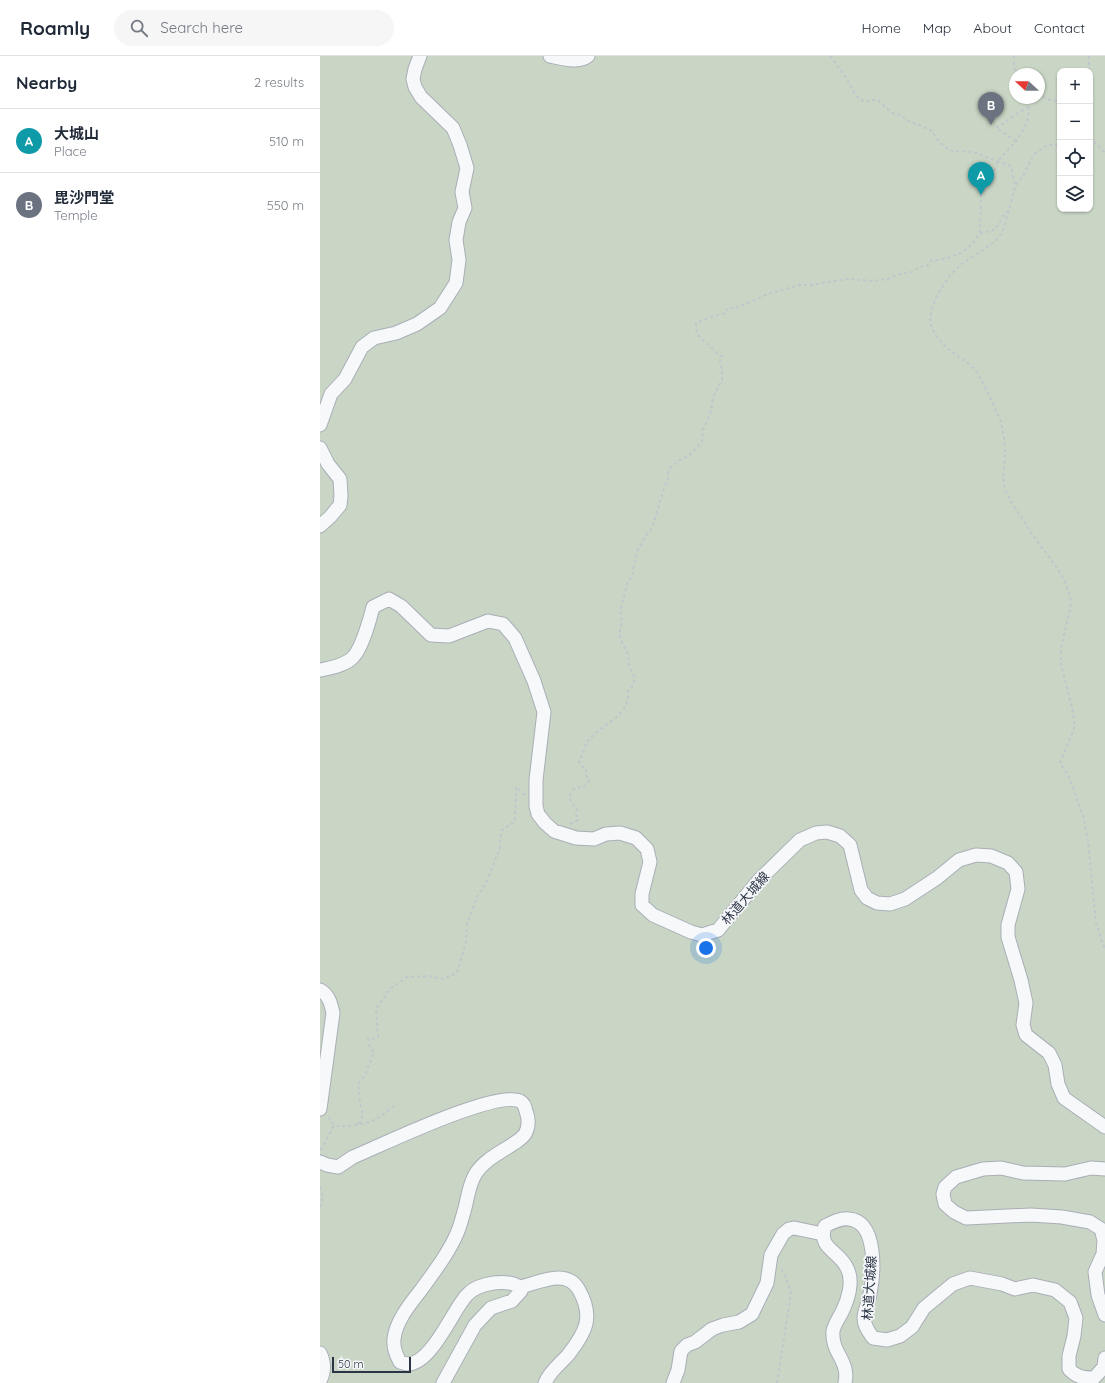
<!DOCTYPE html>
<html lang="en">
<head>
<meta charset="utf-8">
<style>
	:root { --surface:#fff; --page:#f6f6f7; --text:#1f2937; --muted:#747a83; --line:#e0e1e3; --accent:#d1495b }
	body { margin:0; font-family:Quicksand,"Noto Sans JP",sans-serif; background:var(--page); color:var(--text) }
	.controls { position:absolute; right:12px; top:12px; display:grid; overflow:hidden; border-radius:8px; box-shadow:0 1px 3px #0004 }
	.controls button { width:36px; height:36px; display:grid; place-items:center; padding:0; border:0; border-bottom:1px solid var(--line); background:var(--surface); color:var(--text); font:20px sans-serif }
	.compass { position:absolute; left:689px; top:12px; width:36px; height:36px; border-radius:50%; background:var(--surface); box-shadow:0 1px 3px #0004; rotate:291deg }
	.scale { position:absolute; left:12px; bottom:10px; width:79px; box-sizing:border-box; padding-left:4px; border:2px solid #2b3445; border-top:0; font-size:11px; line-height:14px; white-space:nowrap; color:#2b3445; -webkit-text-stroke:3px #f4f6f9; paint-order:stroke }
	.you { position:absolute; left:386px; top:892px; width:14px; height:14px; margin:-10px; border:3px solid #fff; border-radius:50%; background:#1a73e8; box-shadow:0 0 0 6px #1a73e833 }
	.badge { display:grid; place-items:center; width:26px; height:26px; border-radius:50%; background:var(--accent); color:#fff; font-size:13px; font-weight:700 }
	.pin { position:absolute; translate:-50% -33px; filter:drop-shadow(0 1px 2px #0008) }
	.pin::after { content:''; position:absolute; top:21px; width:14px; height:12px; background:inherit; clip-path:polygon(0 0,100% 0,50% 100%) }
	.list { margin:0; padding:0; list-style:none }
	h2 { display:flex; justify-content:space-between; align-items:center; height:52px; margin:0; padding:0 16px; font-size:17px }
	h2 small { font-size:13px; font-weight:400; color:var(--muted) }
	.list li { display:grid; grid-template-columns:26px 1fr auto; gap:12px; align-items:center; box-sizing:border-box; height:64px; padding:0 16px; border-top:1px solid var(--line) }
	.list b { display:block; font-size:15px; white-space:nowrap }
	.list p { margin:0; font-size:13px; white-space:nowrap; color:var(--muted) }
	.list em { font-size:13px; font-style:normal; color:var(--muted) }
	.icon { flex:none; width:22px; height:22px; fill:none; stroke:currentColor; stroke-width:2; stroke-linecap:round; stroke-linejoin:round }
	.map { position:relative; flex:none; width:785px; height:1327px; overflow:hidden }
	header { display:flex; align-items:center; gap:24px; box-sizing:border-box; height:56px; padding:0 20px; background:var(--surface); border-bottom:1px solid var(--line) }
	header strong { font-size:19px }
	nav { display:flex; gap:22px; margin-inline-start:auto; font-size:14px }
	.search { width:280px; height:36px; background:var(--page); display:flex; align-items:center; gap:10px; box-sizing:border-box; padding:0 14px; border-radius:22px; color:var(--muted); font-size:15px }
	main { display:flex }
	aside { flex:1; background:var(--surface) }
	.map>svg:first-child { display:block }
	.green { fill:#c9d6c5; fill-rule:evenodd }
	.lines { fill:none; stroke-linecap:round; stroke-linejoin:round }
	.minor-casing { stroke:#a9aeb7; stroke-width:15 }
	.path { stroke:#c2c5cb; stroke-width:2; stroke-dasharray:3 3; stroke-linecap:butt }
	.minor { stroke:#f7f8fa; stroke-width:13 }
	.labels { text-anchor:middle; stroke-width:3.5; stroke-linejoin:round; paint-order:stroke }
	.street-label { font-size:13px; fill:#2b3445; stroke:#f4f6f9 }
</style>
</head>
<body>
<header>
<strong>Roamly</strong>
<div class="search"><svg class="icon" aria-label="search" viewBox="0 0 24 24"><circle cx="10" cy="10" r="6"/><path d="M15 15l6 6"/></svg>Search here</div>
<nav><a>Home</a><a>Map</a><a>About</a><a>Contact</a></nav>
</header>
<main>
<aside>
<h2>Nearby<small>2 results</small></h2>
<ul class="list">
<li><span class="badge" style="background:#0f9aa8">A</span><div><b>大城山</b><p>Place</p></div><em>510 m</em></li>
<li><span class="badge" style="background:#6b7280">B</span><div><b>毘沙門堂</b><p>Temple</p></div><em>550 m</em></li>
</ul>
</aside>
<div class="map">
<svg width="785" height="1327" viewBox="0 0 785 1327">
	<rect width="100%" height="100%" fill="#e4e7ec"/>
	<!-- green -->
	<path class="green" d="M 0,0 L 785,0 L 785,1327 L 0,1327 ZM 740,15 L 770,15 L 770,153 L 740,153 ZM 695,18 L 719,18 L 719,42 L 695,42 Z"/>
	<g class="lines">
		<!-- minor casing -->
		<g class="minor-casing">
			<path id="minor" d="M 230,0 C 241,2 259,8 268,0
				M 0,369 L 11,338 L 25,323 L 42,291 L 54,282 L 76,277 L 97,268 L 120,252 L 136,227 L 139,204 L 136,184 L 139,166 L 145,152 L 142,136 L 147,112 L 140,89 L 133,72 L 101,41 L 95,31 L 93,23 L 95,13 L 100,0
				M 0,392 L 8,408 L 20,423 L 21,440 L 20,449 L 10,461 L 0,470
				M 0,614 C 11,612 27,609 34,600 C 42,591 50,563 53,551 L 69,543 L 81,550 L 111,579 L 129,580 L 168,565 L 183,568 L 195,582 L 214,625 L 224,656 L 216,724 L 216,750 L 218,758 L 225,767 L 234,775 L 256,782 L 274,783 L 286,778 L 300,777 L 316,782 L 327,793 L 330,806 L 322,838 L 322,849 L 333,859 L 371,876 L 382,879 L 398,874 L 440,823 L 480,784 L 496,777 L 507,776 L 520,780 L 530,789 L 541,834 L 547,842 L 557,847 L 570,848 L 585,843 L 617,822 L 639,804 L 656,799 L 671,800 L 688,807 L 696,816 L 698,833 L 688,869 L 688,881 L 701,924 L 706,947 L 703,969 L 706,979 L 729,997 L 735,1009 L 738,1028 L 744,1042 L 785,1071
				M 0,934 C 9,939 11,948 13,957 L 0,1053
				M 0,1106 L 7,1109 L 18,1111 L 33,1101 C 62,1089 175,1034 200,1045 C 204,1047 205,1051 206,1055 C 209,1063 209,1071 205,1078 C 203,1081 199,1084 196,1086 C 182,1096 165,1103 156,1117 C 149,1128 148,1140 145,1152 C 143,1159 141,1167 138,1175 C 130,1195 114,1216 101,1234 C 90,1248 76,1265 74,1283 C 73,1292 76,1299 80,1306 C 83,1307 87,1308 89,1308 C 112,1306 132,1256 146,1240 C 155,1229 175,1225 189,1227 C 193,1227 197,1230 201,1231 L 201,1235 L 192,1245 L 171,1252 L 155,1269 L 123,1327
				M 785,1113 L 771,1112 L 745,1118 L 703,1117 L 681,1112 L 663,1113 L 636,1121 L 625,1131 L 623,1138 L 625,1148 L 634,1156 L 646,1162 L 711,1159 L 742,1161 L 770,1166 L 781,1173 L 784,1184 L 783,1198 L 775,1216 L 778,1239 L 785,1259
				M 201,1231 C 220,1226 247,1212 259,1234 C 274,1261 266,1276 248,1299 C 240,1308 230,1315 225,1327
				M 0,1297 C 5,1307 5,1315 0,1325
				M 353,1327 L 358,1314 L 361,1295 L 367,1289 L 375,1286 L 392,1273 L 403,1269 L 419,1266 L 432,1258 L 447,1227 L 451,1199 L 463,1178 L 469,1173 L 474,1172 L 503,1178
				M 525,1327 C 530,1305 511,1297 513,1275 C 514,1269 519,1262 522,1256 C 528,1244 534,1225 527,1212 C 519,1194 497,1193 505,1170 C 513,1166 520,1162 529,1163 C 558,1166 554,1218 550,1238 C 549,1246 544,1255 544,1262 C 544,1270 549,1276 553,1282 L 567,1284 L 580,1280 L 592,1271 L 604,1252 L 633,1228 L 650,1222 L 682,1228 L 695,1233 L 713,1229 L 735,1234 L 750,1246 L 756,1262 L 754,1280 L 749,1300 L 749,1313 C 756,1321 763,1322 774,1322 L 784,1311 L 785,1302"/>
		</g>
		<!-- path -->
		<path class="path" d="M 510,0 L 525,20 L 536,40 L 545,46 L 552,44 L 559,45 L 572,57 L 581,59 L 587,64 L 612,75 C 616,83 625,94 634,95 C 641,96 650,95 656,97 C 667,101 677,106 689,109 L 692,114 L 695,130
			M 694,0 L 694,11 L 698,18
			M 769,15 L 769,0
			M 719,36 L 726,43 L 740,46
			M 770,81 L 785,97
			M 696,85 L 676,72 L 710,49
			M 689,155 C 686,162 685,171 681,178 C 672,191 655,198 643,207 C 628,218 604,253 612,272 C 621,292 636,297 651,310 C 664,322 673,350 681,366 C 683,376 685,386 685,396 C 686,408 680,424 686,435 C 692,449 706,469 715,482 C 730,504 748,520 751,548 L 741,593 L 741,608 L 753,656 L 755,670 L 740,707 L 748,719 L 763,760 L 768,785 L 776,867 L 785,894
			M 660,177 L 661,139 L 674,117 L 677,106 L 696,85 L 707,67 L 710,49 L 716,42
			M 250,768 L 258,764 L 256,759 L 257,753 C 250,746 246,739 256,731 C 263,732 265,731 269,725 L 266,719 L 266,712 L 261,710 L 259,705 C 264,698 263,692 267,686 C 280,668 311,661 308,635 L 314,628 L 314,620 L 309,610 L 308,598 L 300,582 L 300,572 L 302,567 L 301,561 L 301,552 L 307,528 L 312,520 L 317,496 L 325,481 L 331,473 L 334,466 L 344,432 L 348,424 L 348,418 L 350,412 L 360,404 L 369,400 L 382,386 L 383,374 L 391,355 L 393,341 L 402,324 L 402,314 L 400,305 L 402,300 C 397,298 396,295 392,292 C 383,284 375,280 376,268 C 379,264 399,259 405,257 L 407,254 L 410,251 L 414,253 L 448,238 L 480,229 L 491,229 L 527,223 L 552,225 L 568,223 L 579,218 L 592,216 L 599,211 L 607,210 L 612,204 C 623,205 642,198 650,190 C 654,186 657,181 660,177 L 672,175 L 677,171 L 683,160 L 689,154 L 695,130 L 703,120 L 714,98 L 728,89 L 740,89
			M 9,1061 C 10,1063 12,1067 14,1069 C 19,1072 44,1068 49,1066 C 59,1062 68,1055 76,1048
			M 39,1068 L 43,1058 L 40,1047 L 38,1028 L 45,1019 L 54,996 L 50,992 L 48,983 L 52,983 L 58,981 L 56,953 L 70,933 L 87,921 L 109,920 L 123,923 L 137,917 L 146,886 L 147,869 L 157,841 L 167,825 L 180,792 L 181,775 L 195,765 L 196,731 L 205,739
			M 1,1094 L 14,1069
			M 0,1131 L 3,1140 L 0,1152
			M 457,1327 L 471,1237 L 465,1219 L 461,1213"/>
		<!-- minor -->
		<use href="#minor" class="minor"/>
	</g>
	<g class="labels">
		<!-- street labels -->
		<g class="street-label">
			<text transform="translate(425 842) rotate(-49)" y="5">林道大城線</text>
			<text transform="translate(549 1232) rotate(-86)" y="5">林道大城線</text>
		</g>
	</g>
</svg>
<div class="controls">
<button>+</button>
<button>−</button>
<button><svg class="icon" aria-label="locate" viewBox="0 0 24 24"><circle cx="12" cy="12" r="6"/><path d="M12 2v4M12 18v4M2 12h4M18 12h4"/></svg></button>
<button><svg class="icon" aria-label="layers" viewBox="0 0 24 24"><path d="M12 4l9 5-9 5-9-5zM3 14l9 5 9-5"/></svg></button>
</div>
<svg class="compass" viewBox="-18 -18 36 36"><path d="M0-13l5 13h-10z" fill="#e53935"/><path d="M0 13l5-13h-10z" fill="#747a83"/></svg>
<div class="scale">50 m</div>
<div class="you"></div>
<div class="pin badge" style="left:661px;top:139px;background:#0f9aa8">A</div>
<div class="pin badge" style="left:671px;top:69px;background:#6b7280">B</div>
</div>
</main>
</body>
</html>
